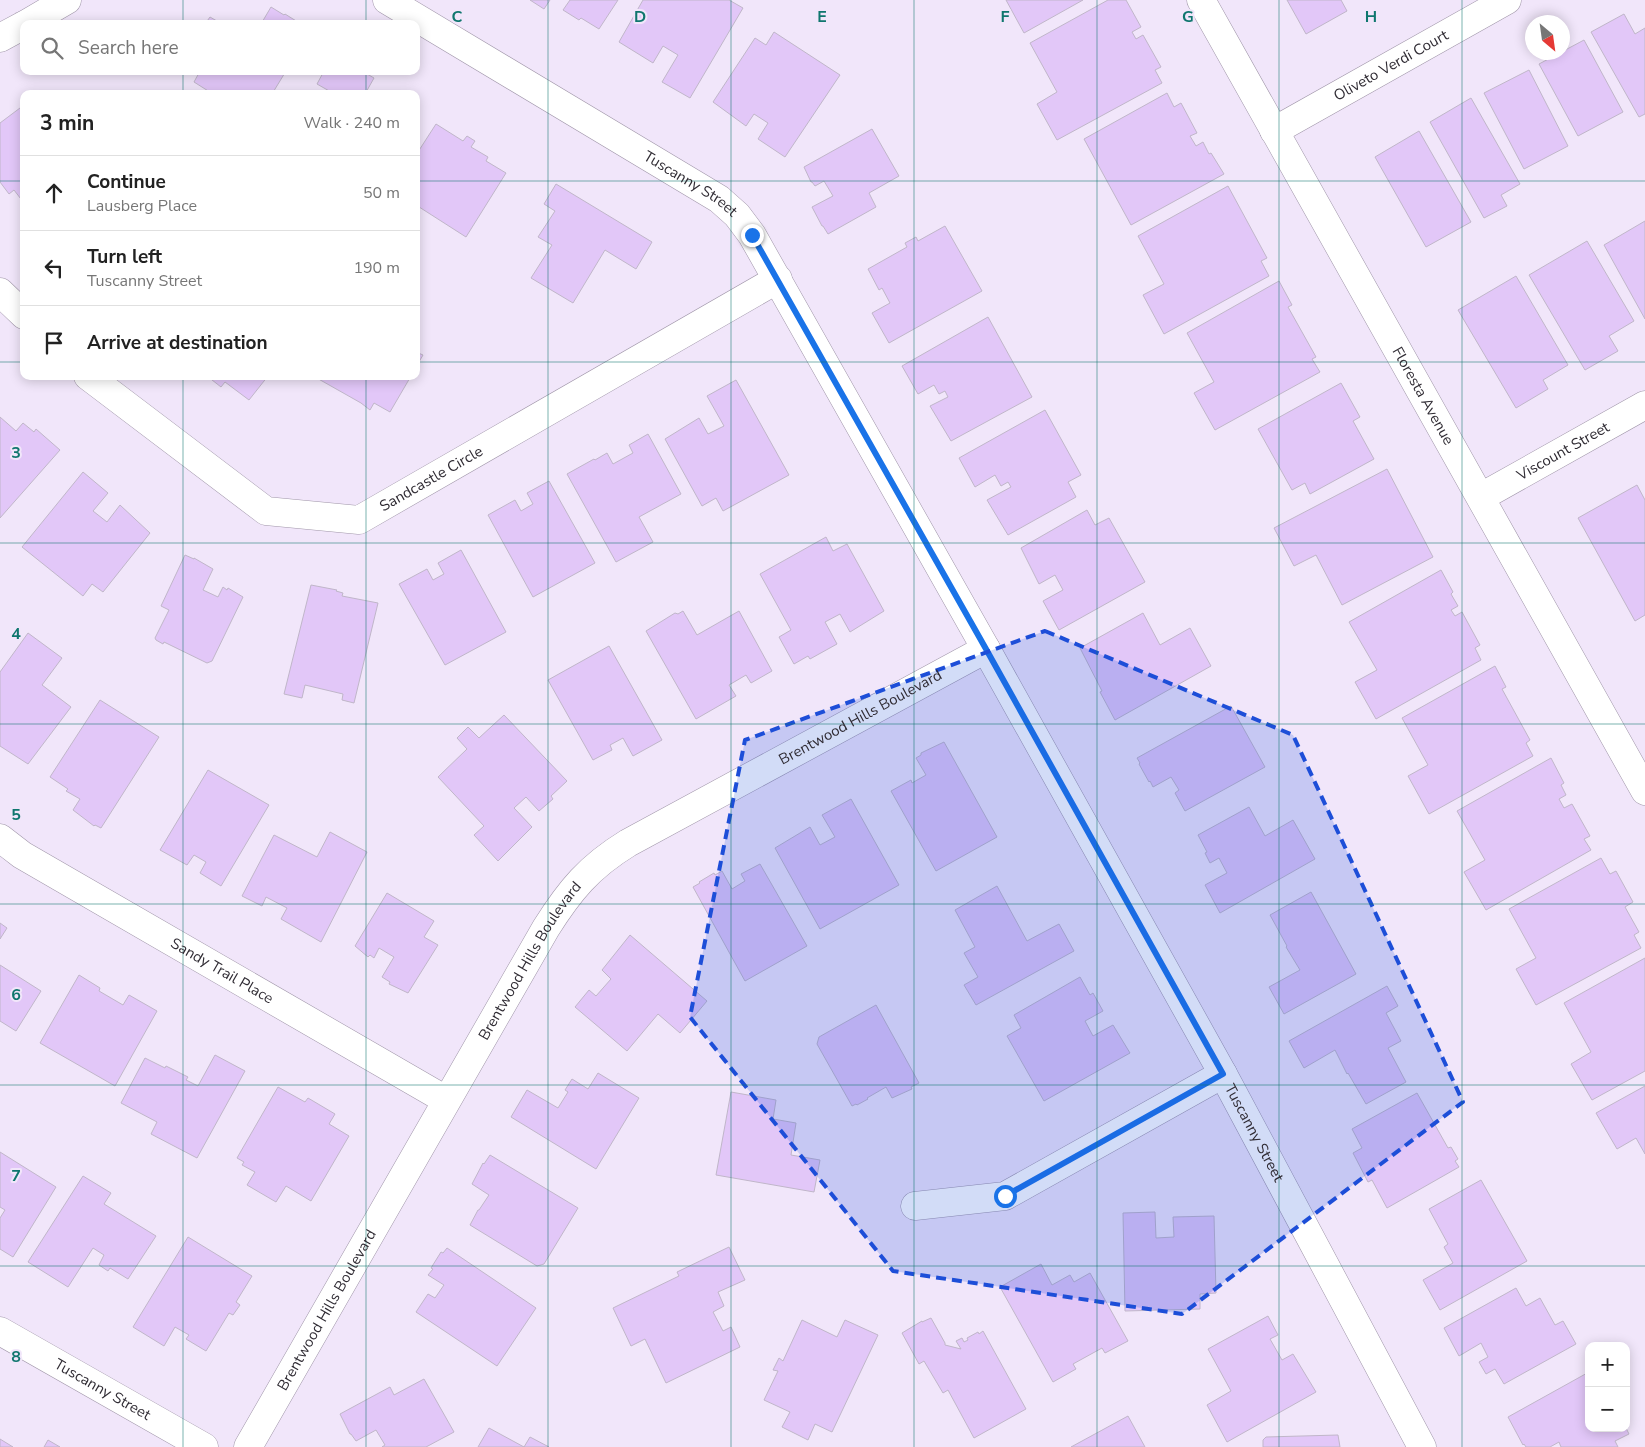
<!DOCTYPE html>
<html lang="en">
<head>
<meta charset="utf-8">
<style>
	:root { --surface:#fff; --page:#f2f2f2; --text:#222; --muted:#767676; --line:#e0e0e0 }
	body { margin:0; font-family:"Nunito Sans",sans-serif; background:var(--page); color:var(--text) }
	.controls { position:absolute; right:15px; bottom:15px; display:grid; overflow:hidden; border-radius:10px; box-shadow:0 2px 12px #0003 }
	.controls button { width:45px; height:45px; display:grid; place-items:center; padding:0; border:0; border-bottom:1px solid var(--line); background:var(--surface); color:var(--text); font:25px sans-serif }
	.compass { position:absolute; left:1525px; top:15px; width:45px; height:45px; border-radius:50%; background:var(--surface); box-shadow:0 2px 12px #0003; rotate:151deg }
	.stop { position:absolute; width:15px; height:15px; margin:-11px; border:4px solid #1a73e8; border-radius:50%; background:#fff }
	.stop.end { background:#1a73e8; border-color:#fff; box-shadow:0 1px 5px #0008 }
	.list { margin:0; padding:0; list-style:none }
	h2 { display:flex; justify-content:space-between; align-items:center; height:65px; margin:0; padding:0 20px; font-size:21px }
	h2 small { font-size:16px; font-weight:400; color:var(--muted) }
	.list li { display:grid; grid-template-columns:32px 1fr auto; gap:15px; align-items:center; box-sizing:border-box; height:75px; padding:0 20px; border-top:1px solid var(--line) }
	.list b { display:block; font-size:19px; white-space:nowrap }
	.list p { margin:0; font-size:16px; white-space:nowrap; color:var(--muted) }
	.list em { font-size:16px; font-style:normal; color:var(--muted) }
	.icon { flex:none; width:28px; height:28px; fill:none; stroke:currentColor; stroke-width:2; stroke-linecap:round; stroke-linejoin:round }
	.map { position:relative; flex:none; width:1645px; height:1447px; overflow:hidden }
	.search { position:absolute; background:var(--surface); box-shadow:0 2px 12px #0003; left:20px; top:20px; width:400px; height:55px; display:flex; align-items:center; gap:12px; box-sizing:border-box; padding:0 18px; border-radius:10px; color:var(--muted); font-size:19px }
	.panel { position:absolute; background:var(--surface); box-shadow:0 2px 12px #0003; left:20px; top:90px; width:400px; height:290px; border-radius:10px }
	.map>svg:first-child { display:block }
	.building { fill:#e2c7f8; stroke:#c0b6c9 }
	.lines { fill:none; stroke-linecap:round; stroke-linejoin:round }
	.street-casing { stroke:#a096a9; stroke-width:29 }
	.street { stroke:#fff; stroke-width:28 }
	.route { stroke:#1a73e8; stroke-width:6 }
	.marked { fill:#1d4ed8; fill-opacity:0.2; stroke:#1d4ed8; stroke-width:4; stroke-dasharray:10 6; stroke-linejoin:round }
	.grid { fill:none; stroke:#0f766e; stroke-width:1; stroke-opacity:0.55 }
	.labels { text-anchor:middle; stroke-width:4; stroke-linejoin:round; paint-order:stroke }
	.street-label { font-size:15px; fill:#302c34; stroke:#f1e6fa }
	.grid-label { font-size:16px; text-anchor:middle; font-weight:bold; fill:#0f766e; stroke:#f1e6fa; stroke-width:4; stroke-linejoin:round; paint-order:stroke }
</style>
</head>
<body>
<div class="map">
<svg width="1645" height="1447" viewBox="0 0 1645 1447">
	<rect width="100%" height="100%" fill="#f1e6fa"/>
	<!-- building -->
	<path class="building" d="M 530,0 L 550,0 L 544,9 Z
		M 570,0 L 618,0 L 599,29 L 581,18 L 579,20 L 563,10 Z
		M 643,0 L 729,0 L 743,8 L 690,98 L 662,82 L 678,55 L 663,46 L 653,63 L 619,42 Z
		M 1006,0 L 1083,0 L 1024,33 Z
		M 1108,0 L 1126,0 L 1141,27 L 1132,32 L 1136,39 L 1143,35 L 1161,67 L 1155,70 L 1162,83 L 1057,140 L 1037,104 L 1057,92 L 1030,43 Z
		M 1287,0 L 1341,0 L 1347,11 L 1306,34 Z
		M 271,7 L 284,15 L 285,14 L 301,24 L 261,24 Z
		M 1624,14 L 1635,34 L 1645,28 L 1645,114 L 1639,117 L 1591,32 Z
		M 210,17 L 222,24 L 205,24 Z
		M 774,32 L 840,75 L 785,157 L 758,139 L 768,123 L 754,114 L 746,126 L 713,102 L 755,38 L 766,45 Z
		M 1584,40 L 1623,112 L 1578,136 L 1539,64 Z
		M 1529,70 L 1568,146 L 1524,169 L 1484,93 Z
		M 200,71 L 286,71 L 272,94 L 213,94 L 194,82 Z
		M 324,71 L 362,71 L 374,78 L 365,94 L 330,94 L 331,92 L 317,84 Z
		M 1167,93 L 1174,107 L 1181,103 L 1197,133 L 1190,136 L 1196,146 L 1203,142 L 1209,154 L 1211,153 L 1224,174 L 1131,225 L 1084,139 Z
		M 1471,98 L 1520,184 L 1501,195 L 1507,206 L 1484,218 L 1430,122 Z
		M 24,105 L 24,203 L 14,190 L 9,194 L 0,182 L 0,123 Z
		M 436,124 L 463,141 L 467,136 L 475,141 L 471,147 L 488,157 L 486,161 L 506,173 L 466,237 L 416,205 L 416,155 Z
		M 872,129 L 899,176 L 869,193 L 876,207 L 828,234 L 823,226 L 822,226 L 812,207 L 833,196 L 824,181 L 815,186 L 812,182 L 811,182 L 804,167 Z
		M 1419,131 L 1471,222 L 1426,247 L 1375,157 Z
		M 556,184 L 652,242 L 636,269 L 605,250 L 573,303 L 531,278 L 552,245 L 538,237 L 555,211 L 544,204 Z
		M 1228,186 L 1267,258 L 1261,261 L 1269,276 L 1164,334 L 1143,295 L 1164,284 L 1138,236 Z
		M 1645,221 L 1645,319 L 1604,245 Z
		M 945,226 L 982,291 L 889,343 L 872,313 L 890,303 L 882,288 L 879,290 L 868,269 L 907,247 L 905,243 L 916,237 L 918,241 Z
		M 1587,241 L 1634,321 L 1609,336 L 1618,351 L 1585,370 L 1529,275 Z
		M 1516,276 L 1568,365 L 1543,380 L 1548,389 L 1516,408 L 1458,310 Z
		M 1279,281 L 1292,305 L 1288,307 L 1316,357 L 1312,359 L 1320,372 L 1215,430 L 1194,393 L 1214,382 L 1187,333 Z
		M 988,317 L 1032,397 L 951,441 L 930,406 L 948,397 L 945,391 L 939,394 L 934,385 L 918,394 L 902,366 Z
		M 416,352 L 423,355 L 416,367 Z
		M 207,376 L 268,376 L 249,400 L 225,382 L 221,387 Z
		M 316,376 L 411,376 L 390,412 L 374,403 L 370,410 L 361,403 L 315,377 Z
		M 736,380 L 789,475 L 723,511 L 716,498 L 702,506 L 665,439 L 699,418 L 708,434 L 724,426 L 707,396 Z
		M 1341,383 L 1360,417 L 1353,421 L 1374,459 L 1310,494 L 1305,483 L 1292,490 L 1258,429 Z
		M 1045,410 L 1081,475 L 1068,482 L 1076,497 L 1008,535 L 987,500 L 1011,487 L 1008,482 L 1001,486 L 995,475 L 975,487 L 959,458 Z
		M 0,417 L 16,431 L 23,423 L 34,432 L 36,429 L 60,450 L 0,518 Z
		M 648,434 L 681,494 L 639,517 L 653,542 L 616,562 L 567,474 L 594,459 L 595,460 L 607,453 L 613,464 L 633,453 L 629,445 Z
		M 1387,469 L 1433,557 L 1342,605 L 1316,555 L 1294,566 L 1274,528 Z
		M 83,472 L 108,493 L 93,511 L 107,522 L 120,505 L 150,533 L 103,592 L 92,584 L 83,596 L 22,547 Z
		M 549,481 L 595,563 L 533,597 L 488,515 L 515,500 L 521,511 L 533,504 L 527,493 Z
		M 1637,485 L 1645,500 L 1645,615 L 1635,621 L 1578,518 Z
		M 1087,510 L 1095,525 L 1109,518 L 1145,582 L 1059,630 L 1043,601 L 1063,590 L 1055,575 L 1039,584 L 1021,548 Z
		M 826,537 L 833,551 L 847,544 L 884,611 L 850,632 L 840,614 L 825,622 L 837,644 L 810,659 L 808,656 L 794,664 L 779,637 L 791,630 L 760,574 Z
		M 461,550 L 506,632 L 445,665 L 399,584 L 427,569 L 433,580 L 444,574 L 438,563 Z
		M 185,555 L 194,559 L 194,558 L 213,569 L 203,590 L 218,597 L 223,587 L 227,590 L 228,588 L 243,597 L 212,661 L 207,663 L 164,642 L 163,644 L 156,640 L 155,638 L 169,610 L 161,606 Z
		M 1441,570 L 1453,592 L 1451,594 L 1458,606 L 1451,610 L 1455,616 L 1462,612 L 1480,645 L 1475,648 L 1481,660 L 1376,719 L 1355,682 L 1377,670 L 1349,622 Z
		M 311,585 L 337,590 L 336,591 L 343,593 L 342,596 L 378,603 L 354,703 L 342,700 L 343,694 L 305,685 L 302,698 L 284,694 Z
		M 683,611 L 697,635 L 739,611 L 772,671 L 751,683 L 746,675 L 729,685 L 736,696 L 696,719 L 646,631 L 675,613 L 678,614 Z
		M 1143,613 L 1160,645 L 1190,628 L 1211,666 L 1115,720 L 1100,692 L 1102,691 L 1080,648 Z
		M 28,633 L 62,658 L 42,685 L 71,707 L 28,764 L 0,746 L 0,672 Z
		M 609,646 L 662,740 L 633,756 L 623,738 L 610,745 L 612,750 L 593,760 L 548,680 Z
		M 1495,666 L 1506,687 L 1502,689 L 1530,740 L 1526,743 L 1533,756 L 1429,814 L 1408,776 L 1428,765 L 1402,718 Z
		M 100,700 L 159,737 L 101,828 L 95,825 L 94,826 L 73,810 L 80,799 L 66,791 L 68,789 L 50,777 Z
		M 1231,706 L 1265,767 L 1185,811 L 1175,793 L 1179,790 L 1171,777 L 1153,787 L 1150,781 L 1149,782 L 1139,764 L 1140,763 L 1137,758 Z
		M 504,715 L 567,781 L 551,796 L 553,799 L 539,811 L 526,797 L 514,808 L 532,827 L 498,861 L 474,835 L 484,826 L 438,777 L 467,749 L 457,738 L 468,727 L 479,738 Z
		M 944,742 L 997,837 L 936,871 L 891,791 L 911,780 L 912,783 L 926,775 L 916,758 L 921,755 L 921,753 Z
		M 1551,758 L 1564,783 L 1561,785 L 1566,795 L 1559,799 L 1564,808 L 1572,804 L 1590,836 L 1584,839 L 1591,850 L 1486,910 L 1464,872 L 1485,860 L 1457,811 Z
		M 208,770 L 269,805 L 221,886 L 200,873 L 206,862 L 194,855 L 187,865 L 160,850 Z
		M 851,799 L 899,885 L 820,929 L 775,848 L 810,827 L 820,845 L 835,837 L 822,815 Z
		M 1249,807 L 1265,836 L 1293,820 L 1315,859 L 1220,913 L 1205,885 L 1227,873 L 1219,858 L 1210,863 L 1205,853 L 1207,852 L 1198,835 Z
		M 330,832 L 367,852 L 321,942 L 281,919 L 287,908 L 266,897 L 262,906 L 242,896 L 274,835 L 317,857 Z
		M 1601,858 L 1610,874 L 1616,871 L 1633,902 L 1625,907 L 1639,932 L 1634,935 L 1641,948 L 1536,1005 L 1516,969 L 1536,958 L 1509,909 Z
		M 760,864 L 807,946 L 745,981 L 693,887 L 700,883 L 699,882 L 714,873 L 715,875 L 722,871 L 732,889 L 745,881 L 741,874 Z
		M 997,886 L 1027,941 L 1059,924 L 1074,951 L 976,1005 L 964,985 L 978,977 L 964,953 L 975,947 L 955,910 Z
		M 1311,892 L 1356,974 L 1284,1014 L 1269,987 L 1300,970 L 1286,947 L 1287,946 L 1270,915 Z
		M 387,893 L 434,921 L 424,937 L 438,945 L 408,993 L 389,984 L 390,982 L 382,977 L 394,957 L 379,948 L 374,958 L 370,955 L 368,957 L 355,946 Z
		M 0,923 L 7,928 L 0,939 Z
		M 630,935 L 707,1001 L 680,1033 L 658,1014 L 627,1051 L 575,1007 L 589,990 L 596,996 L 611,979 L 602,970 Z
		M 1645,958 L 1645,1071 L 1592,1100 L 1571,1064 L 1591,1052 L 1564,1003 Z
		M 0,965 L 41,991 L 16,1031 L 0,1021 Z
		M 79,975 L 100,988 L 99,991 L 123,1005 L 129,995 L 157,1011 L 115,1086 L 40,1043 Z
		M 1080,977 L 1090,995 L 1093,993 L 1103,1011 L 1085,1021 L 1093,1036 L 1113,1025 L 1130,1053 L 1044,1101 L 1007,1036 L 1021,1028 L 1014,1015 Z
		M 1387,986 L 1398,1006 L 1386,1013 L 1401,1041 L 1388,1048 L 1406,1082 L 1366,1104 L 1348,1073 L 1347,1074 L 1335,1050 L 1304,1068 L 1289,1041 Z
		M 876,1005 L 919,1083 L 911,1087 L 912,1089 L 892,1098 L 886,1087 L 867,1098 L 868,1099 L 857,1105 L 856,1104 L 852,1106 L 817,1044 L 819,1037 Z
		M 215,1055 L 245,1071 L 197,1158 L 151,1134 L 157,1122 L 121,1103 L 145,1058 L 165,1068 L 166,1066 L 188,1077 L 186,1080 L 198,1086 Z
		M 598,1073 L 639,1098 L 596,1169 L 511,1117 L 527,1090 L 558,1108 L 568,1092 L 565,1090 L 572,1079 L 588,1089 Z
		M 1645,1086 L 1645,1154 L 1636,1138 L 1617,1149 L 1596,1113 Z
		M 278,1087 L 305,1102 L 308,1098 L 335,1114 L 329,1124 L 349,1136 L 311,1201 L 286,1186 L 276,1202 L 247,1185 L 255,1172 L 242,1165 L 244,1162 L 237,1158 Z
		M 731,1092 L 776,1100 L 773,1119 L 796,1123 L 791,1155 L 820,1160 L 814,1192 L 716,1175 Z
		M 1417,1093 L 1448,1148 L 1451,1147 L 1458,1159 L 1455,1161 L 1459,1167 L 1387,1208 L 1372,1180 L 1368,1182 L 1353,1153 L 1362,1148 L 1352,1129 Z
		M 0,1152 L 56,1187 L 13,1257 L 0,1249 L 0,1218 L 5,1210 L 0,1207 Z
		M 490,1155 L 578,1208 L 544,1264 L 537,1266 L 470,1225 L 478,1210 L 479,1210 L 489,1195 L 472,1184 L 483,1163 L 484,1164 Z
		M 83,1176 L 111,1193 L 104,1204 L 156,1236 L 128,1279 L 110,1268 L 108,1271 L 99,1265 L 104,1255 L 93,1248 L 68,1287 L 28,1262 Z
		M 1481,1180 L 1527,1261 L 1440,1310 L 1423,1280 L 1453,1263 L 1444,1247 L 1448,1244 L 1429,1209 Z
		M 1155,1212 L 1156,1238 L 1174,1237 L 1173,1217 L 1214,1216 L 1216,1293 L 1200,1294 L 1200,1309 L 1125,1311 L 1123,1213 Z
		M 188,1237 L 252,1276 L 236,1302 L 240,1305 L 233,1315 L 229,1313 L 206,1351 L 186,1339 L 189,1335 L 175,1327 L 164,1346 L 133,1327 Z
		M 729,1247 L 745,1280 L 718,1292 L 724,1306 L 713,1312 L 723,1331 L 731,1327 L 740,1347 L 666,1383 L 645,1339 L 631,1346 L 613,1308 L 679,1276 L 677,1272 Z
		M 447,1248 L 536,1308 L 497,1366 L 416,1312 L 428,1294 L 435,1298 L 444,1285 L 428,1275 L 433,1269 L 431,1268 L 441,1252 L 443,1253 Z
		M 1041,1264 L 1052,1285 L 1070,1275 L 1074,1282 L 1090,1273 L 1128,1341 L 1105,1353 L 1102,1348 L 1073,1364 L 1076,1369 L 1053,1382 L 1000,1287 Z
		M 1516,1288 L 1526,1306 L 1540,1298 L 1555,1325 L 1563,1321 L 1576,1344 L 1504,1384 L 1495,1369 L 1486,1374 L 1479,1362 L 1488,1357 L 1481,1343 L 1459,1356 L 1444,1328 Z
		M 1268,1316 L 1278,1335 L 1270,1339 L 1282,1360 L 1293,1354 L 1316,1392 L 1227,1442 L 1207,1405 L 1231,1391 L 1208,1349 Z
		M 931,1318 L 945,1343 L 945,1345 L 961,1349 L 956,1341 L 962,1338 L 964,1342 L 968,1340 L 967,1338 L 978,1332 L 979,1334 L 983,1331 L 1026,1409 L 974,1438 L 948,1390 L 943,1393 L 924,1361 L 919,1364 L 902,1333 L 922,1321 L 922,1322 Z
		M 802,1320 L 837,1337 L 845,1320 L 878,1335 L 832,1432 L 815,1424 L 808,1440 L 782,1427 L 790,1412 L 764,1400 L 778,1371 L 773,1370 L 779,1358 L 783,1361 Z
		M 1589,1372 L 1589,1428 L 1626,1428 L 1629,1434 L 1615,1441 L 1618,1447 L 1561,1447 L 1559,1442 L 1550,1447 L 1526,1447 L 1524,1444 L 1523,1445 L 1508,1417 Z
		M 424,1379 L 454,1432 L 426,1447 L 382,1447 L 385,1445 L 376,1430 L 356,1441 L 351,1434 L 350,1434 L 340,1414 L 390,1387 L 394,1395 Z
		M 1128,1416 L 1145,1447 L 1071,1447 Z
		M 489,1428 L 524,1447 L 478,1447 Z
		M 1338,1435 L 1340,1447 L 1263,1447 L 1263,1440 L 1266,1437 Z
		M 530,1437 L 549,1447 L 524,1447 Z
		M 0,1439 L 13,1447 L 0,1447 Z
		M 48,1440 L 60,1447 L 44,1447 Z"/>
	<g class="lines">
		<!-- street casing -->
		<g class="street-casing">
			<g id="street">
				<path id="s1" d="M 387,0 L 719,199 L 737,215 L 752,235 L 986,649 L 1223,1074 L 1422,1447"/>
				<path id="s2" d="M 1201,0 L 1645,791"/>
				<path d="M 26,24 L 67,0"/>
				<path d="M 0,38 L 24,25"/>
				<path id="s3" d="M 1274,131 L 1507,0"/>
				<path d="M 0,292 L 24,315"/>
				<path id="s4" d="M 88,376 L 266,511 L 359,520 L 778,279"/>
				<path id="s5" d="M 1481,497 L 1645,405"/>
				<path id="s6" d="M 0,838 L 22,855 L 446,1100"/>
				<path d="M 915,1206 L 1005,1196 L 1223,1074"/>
				<path id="s7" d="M 0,1331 L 204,1447"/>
				<path id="s8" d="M 248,1447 L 546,928 C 570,890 589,867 628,843 L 986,649"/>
			</g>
		</g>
		<!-- street -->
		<use href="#street" class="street"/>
	</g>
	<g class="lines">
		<!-- route -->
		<path class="route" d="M 752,235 L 986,649 L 1223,1074 L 1005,1196"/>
	</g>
	<!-- marked area -->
	<path class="marked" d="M 1045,631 L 1293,735 L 1463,1102 L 1182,1314 L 893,1271 L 690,1017 L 745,740 Z"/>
	<!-- grid -->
	<path class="grid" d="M 183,0 L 183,24M 366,0 L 366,24M 548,0 L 548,1447M 731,0 L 731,1447M 914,0 L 914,1447M 1097,0 L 1097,1447M 1279,0 L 1279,1447M 1462,0 L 1462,1447M 183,71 L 183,94M 366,71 L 366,94M 0,181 L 24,181M 416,181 L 1645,181M 0,362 L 24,362M 416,362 L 1645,362M 183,376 L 183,1447M 366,376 L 366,1447M 0,543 L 1645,543M 0,724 L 1645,724M 0,904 L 1645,904M 0,1085 L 1645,1085M 0,1266 L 1645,1266"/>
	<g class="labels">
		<!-- street labels -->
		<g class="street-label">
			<text dy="5" stroke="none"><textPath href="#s3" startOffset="134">Oliveto Verdi Court</textPath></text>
			<text dy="5" stroke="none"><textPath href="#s1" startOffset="355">Tuscanny Street</textPath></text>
			<text dy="5" stroke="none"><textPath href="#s2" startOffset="454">Floresta Avenue</textPath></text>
			<text dy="5" stroke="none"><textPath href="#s5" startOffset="94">Viscount Street</textPath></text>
			<text dy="5" stroke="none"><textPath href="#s4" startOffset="400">Sandcastle Circle</textPath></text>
			<text dy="5" stroke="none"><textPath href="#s8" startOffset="982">Brentwood Hills Boulevard</textPath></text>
			<text dy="5" stroke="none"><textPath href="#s8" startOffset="562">Brentwood Hills Boulevard</textPath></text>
			<text dy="5" stroke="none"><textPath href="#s6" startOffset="259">Sandy Trail Place</textPath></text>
			<text dy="5" stroke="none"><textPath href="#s1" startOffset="1465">Tuscanny Street</textPath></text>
			<text dy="5" stroke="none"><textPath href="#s8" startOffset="158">Brentwood Hills Boulevard</textPath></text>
			<text dy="5" stroke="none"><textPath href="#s7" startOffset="118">Tuscanny Street</textPath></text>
		</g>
	</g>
	<g class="grid-label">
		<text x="457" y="22">C</text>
		<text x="640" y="22">D</text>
		<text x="822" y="22">E</text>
		<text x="1005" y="22">F</text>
		<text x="1188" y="22">G</text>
		<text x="1371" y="22">H</text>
		<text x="16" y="458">3</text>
		<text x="16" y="639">4</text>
		<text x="16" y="820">5</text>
		<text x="16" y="1000">6</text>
		<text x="16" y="1181">7</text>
		<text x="16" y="1362">8</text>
	</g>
</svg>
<div class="controls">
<button>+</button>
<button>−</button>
</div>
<svg class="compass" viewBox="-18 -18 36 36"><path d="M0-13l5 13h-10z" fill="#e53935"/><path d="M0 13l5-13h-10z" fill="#767676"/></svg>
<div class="stop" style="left:1005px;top:1196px"></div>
<div class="stop end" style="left:752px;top:235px"></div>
<div class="search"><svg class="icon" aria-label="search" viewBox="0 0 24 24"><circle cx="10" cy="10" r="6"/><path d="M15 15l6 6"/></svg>Search here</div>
<section class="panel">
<h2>3 min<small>Walk · 240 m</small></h2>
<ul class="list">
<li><svg class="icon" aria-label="ahead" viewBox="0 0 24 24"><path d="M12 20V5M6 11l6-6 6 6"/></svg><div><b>Continue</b><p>Lausberg Place</p></div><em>50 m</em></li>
<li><svg class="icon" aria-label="left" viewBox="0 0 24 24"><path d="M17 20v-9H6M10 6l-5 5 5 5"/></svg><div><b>Turn left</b><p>Tuscanny Street</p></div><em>190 m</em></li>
<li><svg class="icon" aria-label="arrive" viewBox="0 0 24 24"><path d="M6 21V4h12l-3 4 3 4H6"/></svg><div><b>Arrive at destination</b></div></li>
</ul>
</section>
</div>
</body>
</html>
